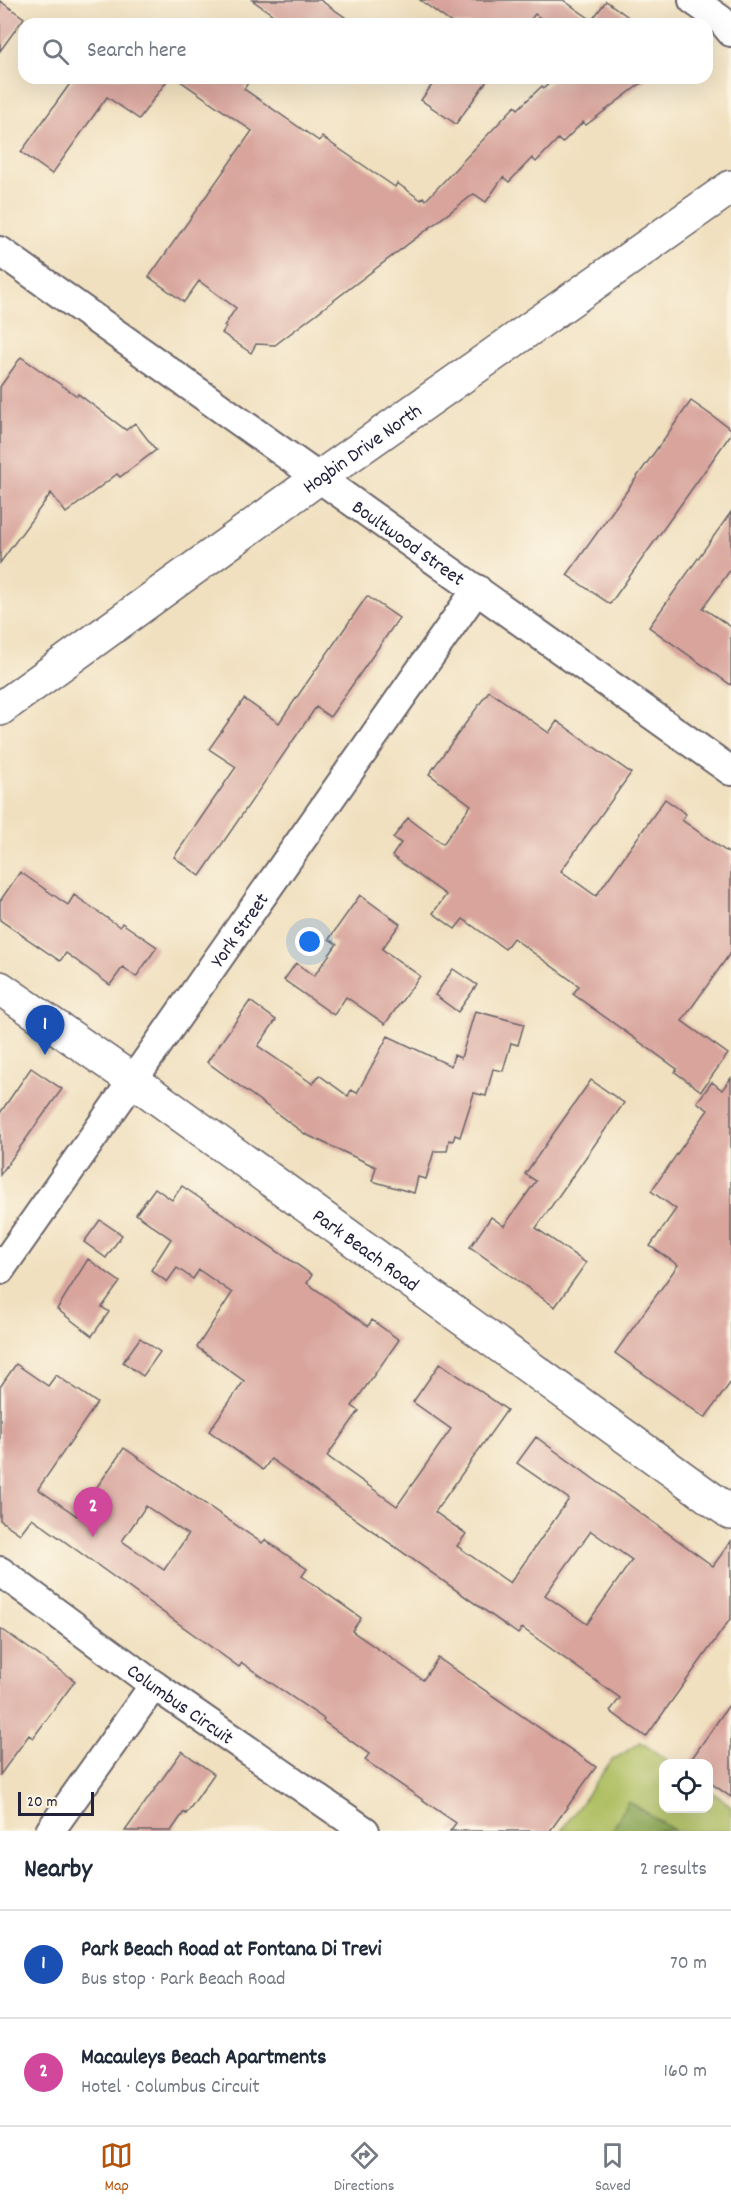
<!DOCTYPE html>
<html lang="en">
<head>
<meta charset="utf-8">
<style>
	:root { --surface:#fff; --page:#f2f2f3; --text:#1f2937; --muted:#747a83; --line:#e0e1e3; --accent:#b45309 }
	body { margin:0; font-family:Dekko,sans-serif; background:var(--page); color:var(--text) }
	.controls { position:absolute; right:18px; bottom:18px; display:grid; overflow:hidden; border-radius:12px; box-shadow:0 6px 24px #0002 }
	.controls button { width:54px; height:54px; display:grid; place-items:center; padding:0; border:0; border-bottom:2px solid var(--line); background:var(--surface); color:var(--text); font:30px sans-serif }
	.scale { position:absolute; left:18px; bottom:15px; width:76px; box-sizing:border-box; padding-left:6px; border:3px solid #22223b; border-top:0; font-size:16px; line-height:21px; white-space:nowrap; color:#22223b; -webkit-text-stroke:4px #fcf5e5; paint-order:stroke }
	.you { position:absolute; left:310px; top:942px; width:21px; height:21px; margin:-15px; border:4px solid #fff; border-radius:50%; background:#1a73e8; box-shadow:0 0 0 9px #1a73e833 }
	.badge { display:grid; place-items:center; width:39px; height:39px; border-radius:50%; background:var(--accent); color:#fff; font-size:20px; font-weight:700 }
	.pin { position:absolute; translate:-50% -50px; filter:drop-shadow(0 2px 3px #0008) }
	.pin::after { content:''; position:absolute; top:32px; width:21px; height:18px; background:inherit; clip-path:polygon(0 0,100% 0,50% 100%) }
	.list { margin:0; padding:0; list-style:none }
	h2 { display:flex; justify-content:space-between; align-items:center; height:78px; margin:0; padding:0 24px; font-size:26px }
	h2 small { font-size:20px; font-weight:400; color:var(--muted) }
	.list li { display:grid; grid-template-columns:39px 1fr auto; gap:18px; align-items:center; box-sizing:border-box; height:108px; padding:0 24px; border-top:2px solid var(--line) }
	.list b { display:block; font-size:22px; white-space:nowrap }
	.list p { margin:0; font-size:20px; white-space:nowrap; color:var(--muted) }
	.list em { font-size:20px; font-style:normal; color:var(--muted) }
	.icon { flex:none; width:33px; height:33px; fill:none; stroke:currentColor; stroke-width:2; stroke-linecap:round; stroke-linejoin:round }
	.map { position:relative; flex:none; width:731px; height:1831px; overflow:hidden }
	.search { position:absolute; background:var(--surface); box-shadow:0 6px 24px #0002; left:18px; right:18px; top:18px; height:66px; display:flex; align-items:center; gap:15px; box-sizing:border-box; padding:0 21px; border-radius:18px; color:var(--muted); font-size:22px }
	.sheet { height:294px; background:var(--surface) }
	nav { display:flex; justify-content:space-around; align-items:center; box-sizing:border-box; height:84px; border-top:2px solid var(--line); background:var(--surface); font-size:16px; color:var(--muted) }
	nav a { display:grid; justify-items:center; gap:3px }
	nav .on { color:var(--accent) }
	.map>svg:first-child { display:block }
	.green { fill:#adbe61; stroke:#68704e; stroke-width:1.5 }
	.forest { fill:#8aa557; stroke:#566449; stroke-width:1.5 }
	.building { fill:#d8a49c; fill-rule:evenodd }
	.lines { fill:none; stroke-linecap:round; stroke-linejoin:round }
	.street-casing { stroke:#6a6469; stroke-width:32 }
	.secondary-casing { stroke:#6a6469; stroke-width:36 }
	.street { stroke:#fff; stroke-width:28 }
	.secondary { stroke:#fff; stroke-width:33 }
	.labels { text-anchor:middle; stroke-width:5; stroke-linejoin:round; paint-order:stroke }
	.street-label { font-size:20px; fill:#22223b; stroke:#fcf5e5 }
</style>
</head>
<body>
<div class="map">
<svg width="731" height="1831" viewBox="0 0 731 1831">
	<rect width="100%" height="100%" fill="#fcf5e5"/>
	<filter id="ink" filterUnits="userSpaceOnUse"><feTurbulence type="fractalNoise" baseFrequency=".0167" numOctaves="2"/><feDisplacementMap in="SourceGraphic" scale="12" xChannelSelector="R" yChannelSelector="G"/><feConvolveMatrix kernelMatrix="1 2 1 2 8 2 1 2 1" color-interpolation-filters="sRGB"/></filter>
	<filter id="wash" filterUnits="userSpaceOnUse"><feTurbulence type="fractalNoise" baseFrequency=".008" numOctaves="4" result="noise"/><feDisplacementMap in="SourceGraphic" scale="24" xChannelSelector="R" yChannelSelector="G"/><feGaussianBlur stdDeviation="1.35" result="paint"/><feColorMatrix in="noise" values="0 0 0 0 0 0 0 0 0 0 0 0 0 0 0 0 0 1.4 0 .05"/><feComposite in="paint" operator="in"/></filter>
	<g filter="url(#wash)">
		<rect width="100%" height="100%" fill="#f0e0bf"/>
		<!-- green -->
		<path class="green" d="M 641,1742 L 671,1763 L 664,1764 L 664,1808 L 708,1808 L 709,1790 L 731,1806 L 731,1831 L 561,1831 L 611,1761 Z"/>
		<!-- forest -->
		<path class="forest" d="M 628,1801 L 675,1831 L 612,1831 Z"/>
		<g id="blocks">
			<!-- building -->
			<path class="building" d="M 252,0 L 320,0 L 355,24 L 286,24 Z
				M 420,0 L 563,0 L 592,20 L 606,1 L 638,24 L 549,24 L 535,14 L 527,24 L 453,24 Z
				M 0,1 L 24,18 L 0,51 Z
				M 74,78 L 169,78 L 139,119 L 107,97 L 52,174 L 21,152 Z
				M 176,78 L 251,78 L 244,89 L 319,141 L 322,137 L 395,187 L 397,183 L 421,200 L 423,197 L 426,200 L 515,106 L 518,109 L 542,86 L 544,88 L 556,78 L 648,78 L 586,125 L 583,122 L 562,143 L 558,139 L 536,162 L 532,158 L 509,182 L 503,177 L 486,202 L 474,194 L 275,345 L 256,344 L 251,353 L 222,333 L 226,327 L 224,326 L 236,308 L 199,281 L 184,302 L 149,277 L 252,131 Z
				M 437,78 L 489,78 L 456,124 L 421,100 Z
				M 21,357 L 77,396 L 78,394 L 126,430 L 135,423 L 156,450 L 120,477 L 117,474 L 66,513 L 51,493 L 0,563 L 0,387 Z
				M 691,401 L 731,429 L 731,434 L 610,604 L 567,575 Z
				M 731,512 L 731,569 L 703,608 L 731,627 L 731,685 L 649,627 Z
				M 367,596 L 399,618 L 330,717 L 316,707 L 200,876 L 174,857 L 236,767 L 209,749 L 244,699 L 279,723 Z
				M 489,691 L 549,733 L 557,721 L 631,773 L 561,871 L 596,896 L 665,799 L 686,814 L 682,820 L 731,855 L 731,952 L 682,1021 L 728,1054 L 701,1091 L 675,1072 L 677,1069 L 573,994 L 579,986 L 513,938 L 505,949 L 463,919 L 455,929 L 433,913 L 446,895 L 392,856 L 401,843 L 393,838 L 408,818 L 443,844 L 471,805 L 429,774 Z
				M 20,872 L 68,905 L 74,895 L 120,927 L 122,923 L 157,947 L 136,977 L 123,967 L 110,985 L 66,953 L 60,961 L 0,920 L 0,901 Z
				M 360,895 L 400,924 L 382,949 L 420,976 L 385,1024 L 346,997 L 334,1015 L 284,980 L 296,963 L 314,976 L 337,944 L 329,939 Z
				M 453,969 L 477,985 L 458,1012 L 435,995 Z
				M 250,1001 L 276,1020 L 258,1046 L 313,1084 L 319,1075 L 348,1096 L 351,1090 L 357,1093 L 388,1036 L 451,1066 L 454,1055 L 461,1058 L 475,1011 L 524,1024 L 518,1045 L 511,1043 L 503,1071 L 493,1069 L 486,1096 L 474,1093 L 460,1137 L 455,1135 L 453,1141 L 449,1140 L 447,1151 L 434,1151 L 426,1179 L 418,1177 L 414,1193 L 372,1181 L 376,1167 L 305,1134 L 207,1062 Z
				M 31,1068 L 62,1089 L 0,1175 L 0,1113 Z
				M 731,1078 L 731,1382 L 705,1418 L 615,1353 L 678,1265 L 650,1246 L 676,1209 L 651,1191 L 708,1110 L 697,1102 L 712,1082 L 722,1090 Z
				M 591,1080 L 624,1103 L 536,1228 L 586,1263 L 555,1307 L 470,1247 L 491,1217 L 504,1226 L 536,1181 L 525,1174 Z
				M 182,1186 L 312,1275 L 307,1283 L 368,1326 L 372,1320 L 399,1340 L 352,1406 L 359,1411 L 327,1456 L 397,1506 L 451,1429 L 413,1402 L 440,1363 L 507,1410 L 435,1512 L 466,1534 L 457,1546 L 510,1583 L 569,1499 L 517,1463 L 536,1437 L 713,1566 L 731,1541 L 731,1618 L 646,1737 L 610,1711 L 620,1698 L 522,1628 L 518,1634 L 271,1459 L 263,1470 L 209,1431 L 244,1381 L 197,1347 L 232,1293 L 199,1270 L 193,1279 L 177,1268 L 167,1282 L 151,1270 L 171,1239 L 136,1214 L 155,1188 L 172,1200 ZM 591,1531 L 632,1560 L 587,1624 L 545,1595 Z
				M 100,1220 L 122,1235 L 106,1258 L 84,1242 Z
				M 88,1259 L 120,1282 L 102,1307 L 109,1312 L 92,1336 L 57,1309 Z
				M 140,1338 L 160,1352 L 143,1376 L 123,1362 Z
				M 16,1364 L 48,1386 L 56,1375 L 97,1403 L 38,1489 L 77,1516 L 124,1448 L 262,1543 L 265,1540 L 307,1569 L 302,1576 L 361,1618 L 352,1631 L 423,1680 L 438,1658 L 596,1767 L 550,1831 L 450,1831 L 456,1823 L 365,1760 L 369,1754 L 323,1721 L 324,1719 L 242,1663 L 239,1667 L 32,1518 L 20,1534 L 0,1520 L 0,1387 ZM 146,1506 L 188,1535 L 164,1570 L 122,1541 Z
				M 0,1628 L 75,1681 L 33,1738 L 29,1735 L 0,1775 Z
				M 731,1702 L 731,1797 L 708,1781 L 708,1764 L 688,1764 Z
				M 182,1751 L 214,1774 L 186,1814 L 184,1812 L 171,1831 L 125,1831 Z"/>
		</g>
	</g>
	<g filter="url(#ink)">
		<use href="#blocks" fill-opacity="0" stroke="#6a6469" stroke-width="1.5"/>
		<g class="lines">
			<!-- street casing -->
			<g class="street-casing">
				<g id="street">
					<path d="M 693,0 L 721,20 L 731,32"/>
					<path id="s1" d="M 0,251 L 731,771"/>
					<path id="s2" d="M 0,1270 L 477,589"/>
					<path id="s3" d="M 0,1571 L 154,1685 L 365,1831"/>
					<path d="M 50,1831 L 154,1685"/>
				</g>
			</g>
			<!-- secondary casing -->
			<g class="secondary-casing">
				<g id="secondary">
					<path id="s4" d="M 0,709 L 317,479 L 731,187"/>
					<path id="s5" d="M 0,988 L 134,1081 L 731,1513"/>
				</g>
			</g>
			<!-- street -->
			<use href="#street" class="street"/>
			<!-- secondary -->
			<use href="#secondary" class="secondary"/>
		</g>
	</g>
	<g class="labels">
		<!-- street labels -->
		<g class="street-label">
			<text dy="7" stroke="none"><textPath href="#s4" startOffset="446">Hogbin Drive North</textPath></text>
			<text dy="7" stroke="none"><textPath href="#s1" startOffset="502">Boultwood Street</textPath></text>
			<text dy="7" stroke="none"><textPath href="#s2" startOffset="416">York Street</textPath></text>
			<text dy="7" stroke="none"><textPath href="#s5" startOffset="450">Park Beach Road</textPath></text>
			<text dy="7" stroke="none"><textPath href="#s3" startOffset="224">Columbus Circuit</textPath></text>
		</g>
	</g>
</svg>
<div class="controls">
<button><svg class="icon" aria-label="locate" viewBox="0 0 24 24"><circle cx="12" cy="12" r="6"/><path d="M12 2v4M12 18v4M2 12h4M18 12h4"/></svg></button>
</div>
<div class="scale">20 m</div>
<div class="you"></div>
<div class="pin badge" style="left:45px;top:1055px;background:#1a4fb4">1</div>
<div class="pin badge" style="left:93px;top:1537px;background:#d1479c">2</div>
<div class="search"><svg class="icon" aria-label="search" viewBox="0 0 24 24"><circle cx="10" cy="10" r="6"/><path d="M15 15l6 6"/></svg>Search here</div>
</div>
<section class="sheet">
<h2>Nearby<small>2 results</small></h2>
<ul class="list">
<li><span class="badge" style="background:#1a4fb4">1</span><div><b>Park Beach Road at Fontana Di Trevi</b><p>Bus stop · Park Beach Road</p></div><em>70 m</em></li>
<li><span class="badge" style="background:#d1479c">2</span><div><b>Macauleys Beach Apartments</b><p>Hotel · Columbus Circuit</p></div><em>160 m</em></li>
</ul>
</section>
<nav>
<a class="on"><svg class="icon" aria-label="map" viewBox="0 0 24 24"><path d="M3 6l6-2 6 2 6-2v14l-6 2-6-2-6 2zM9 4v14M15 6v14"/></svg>Map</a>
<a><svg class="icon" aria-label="directions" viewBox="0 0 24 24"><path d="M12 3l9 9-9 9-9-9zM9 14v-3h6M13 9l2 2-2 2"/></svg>Directions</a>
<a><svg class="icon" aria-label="saved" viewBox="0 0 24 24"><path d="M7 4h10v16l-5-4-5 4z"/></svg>Saved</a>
</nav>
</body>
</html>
